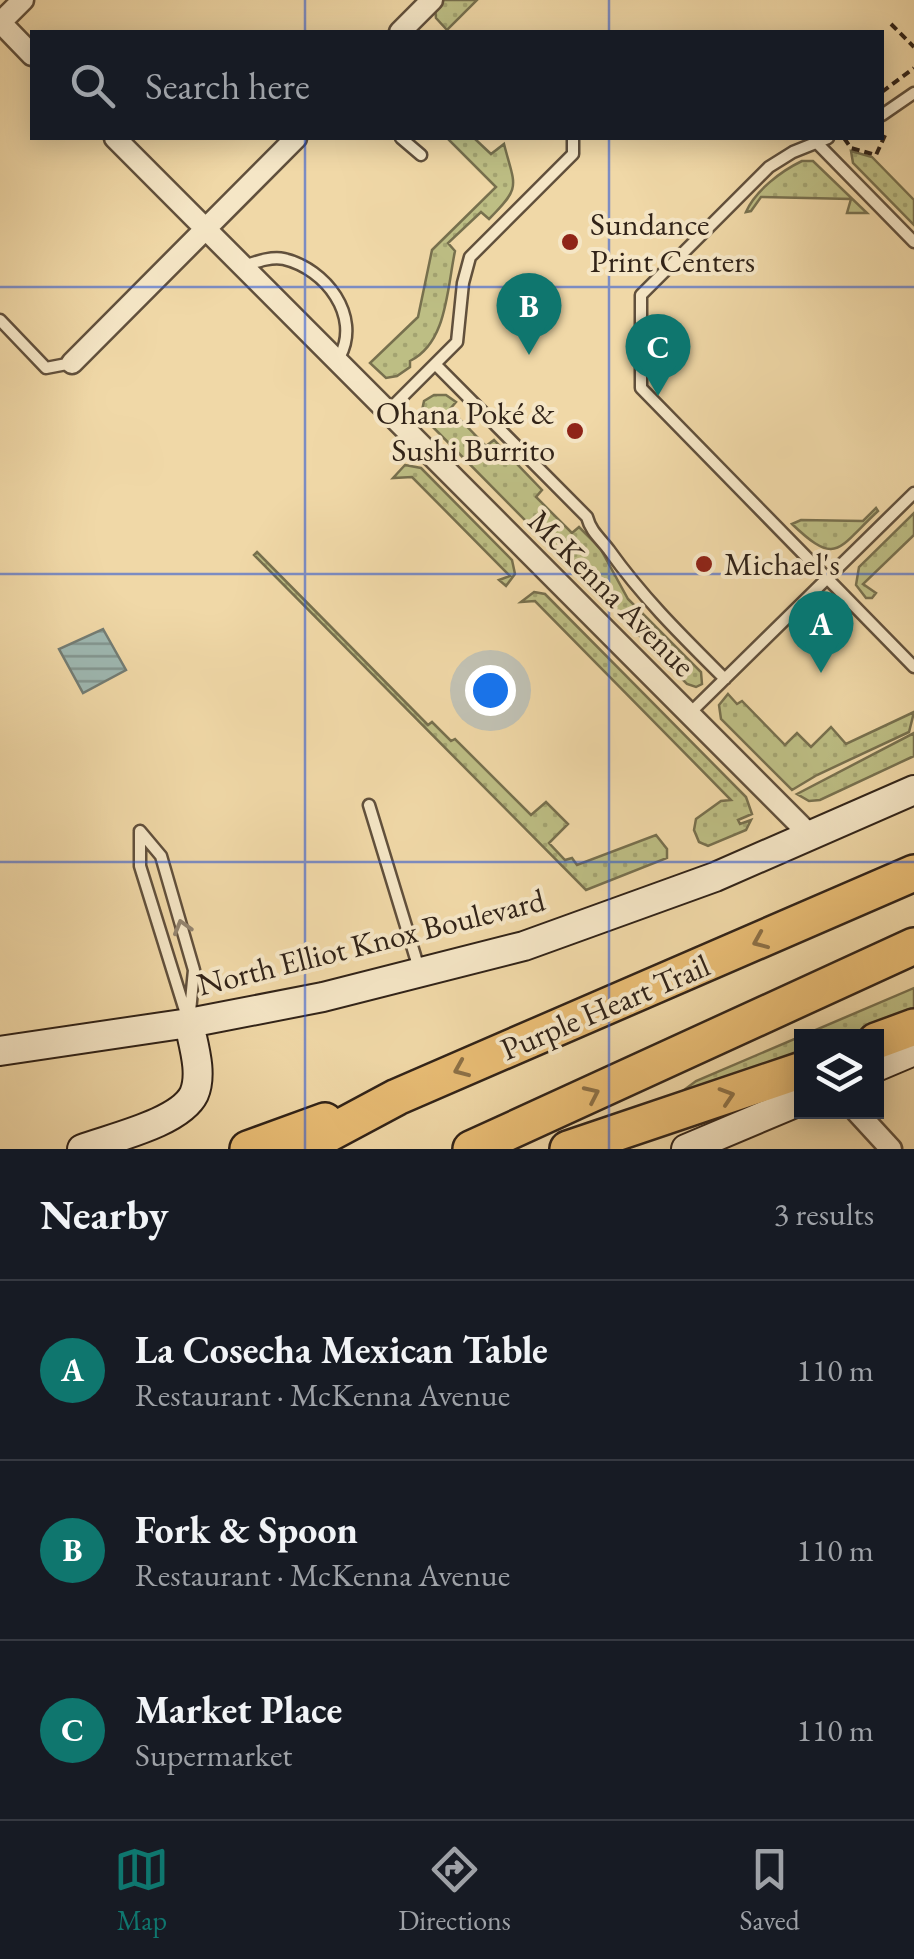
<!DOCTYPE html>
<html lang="en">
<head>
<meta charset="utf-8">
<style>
	:root { --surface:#171b24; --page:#242831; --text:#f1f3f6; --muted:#9ea1a6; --line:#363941; --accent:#0f766e }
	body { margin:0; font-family:"EB Garamond",serif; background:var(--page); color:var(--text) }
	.controls { position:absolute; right:30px; bottom:30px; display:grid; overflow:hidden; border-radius:0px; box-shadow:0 5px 25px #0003 }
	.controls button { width:90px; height:90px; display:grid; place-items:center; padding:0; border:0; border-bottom:2px solid var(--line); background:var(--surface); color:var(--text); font:50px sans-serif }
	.you { position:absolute; left:490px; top:690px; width:35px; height:35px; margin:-25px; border:8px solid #fff; border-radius:50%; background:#1a73e8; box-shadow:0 0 0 15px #1a73e833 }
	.badge { display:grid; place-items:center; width:65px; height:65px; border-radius:50%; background:var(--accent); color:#fff; font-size:32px; font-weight:700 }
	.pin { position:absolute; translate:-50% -82px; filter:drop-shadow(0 2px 5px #0008) }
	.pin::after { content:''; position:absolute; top:52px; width:35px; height:30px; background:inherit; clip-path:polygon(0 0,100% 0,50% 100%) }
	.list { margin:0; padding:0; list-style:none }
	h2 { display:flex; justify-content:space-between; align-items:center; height:130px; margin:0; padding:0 40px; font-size:42px }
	h2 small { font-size:32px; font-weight:400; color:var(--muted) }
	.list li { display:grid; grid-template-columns:65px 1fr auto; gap:30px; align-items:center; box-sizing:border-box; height:180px; padding:0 40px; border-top:2px solid var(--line) }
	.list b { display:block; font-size:38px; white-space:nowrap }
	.list p { margin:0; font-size:32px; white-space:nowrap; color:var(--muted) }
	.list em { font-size:32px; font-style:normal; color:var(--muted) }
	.icon { flex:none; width:55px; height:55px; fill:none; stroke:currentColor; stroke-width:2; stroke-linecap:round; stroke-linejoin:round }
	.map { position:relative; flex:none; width:914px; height:1149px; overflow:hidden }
	.search { position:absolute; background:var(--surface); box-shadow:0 5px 25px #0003; left:30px; right:30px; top:30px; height:110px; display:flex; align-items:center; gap:25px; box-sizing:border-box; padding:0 35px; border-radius:0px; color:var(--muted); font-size:38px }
	.sheet { height:670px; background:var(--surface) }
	nav { display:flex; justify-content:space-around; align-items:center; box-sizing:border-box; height:140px; border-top:2px solid var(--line); background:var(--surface); font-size:28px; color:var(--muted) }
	nav a { display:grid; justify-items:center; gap:5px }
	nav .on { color:var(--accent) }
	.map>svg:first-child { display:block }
	.grass { fill:url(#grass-dots); stroke:#77704e; stroke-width:2.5 }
	.water { fill:url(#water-rules); stroke:#727c74; stroke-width:2.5 }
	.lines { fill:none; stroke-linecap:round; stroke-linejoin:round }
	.lane-casing { stroke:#61503c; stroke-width:15 }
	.street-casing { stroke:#61503c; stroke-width:25 }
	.secondary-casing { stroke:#312318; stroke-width:32 }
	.highway-casing { stroke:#312318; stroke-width:40 }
	.path { stroke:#312318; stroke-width:4; stroke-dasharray:8 5; stroke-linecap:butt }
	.lane { stroke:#f5e6c6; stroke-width:10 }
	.street { stroke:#f5e6c6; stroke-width:20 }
	.secondary { stroke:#f5e6c6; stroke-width:28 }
	.highway { stroke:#e8bc74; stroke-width:35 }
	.oneway { stroke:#93846f }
	.oneway2 { stroke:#8c7046 }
	.grid { fill:none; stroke:#1d4ed8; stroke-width:2.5; stroke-opacity:0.55 }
	.poi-dot { fill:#8f2418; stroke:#f5e6c6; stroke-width:4 }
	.labels { text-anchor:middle; stroke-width:8; stroke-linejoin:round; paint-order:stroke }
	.poi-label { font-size:32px; fill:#312318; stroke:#f5e6c6; text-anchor:start }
	.street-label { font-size:32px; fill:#312318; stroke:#f5e6c6 }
</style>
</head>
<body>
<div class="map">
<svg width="914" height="1149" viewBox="0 0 914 1149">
	<defs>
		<pattern id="grass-dots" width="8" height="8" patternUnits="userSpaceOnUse" patternTransform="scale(2.5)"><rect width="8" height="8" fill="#bdbe84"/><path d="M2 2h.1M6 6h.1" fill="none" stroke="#a3a371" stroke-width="1.8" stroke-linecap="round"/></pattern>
		<pattern id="water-rules" width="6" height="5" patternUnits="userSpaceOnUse" patternTransform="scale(2.5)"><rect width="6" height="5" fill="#9eb8b2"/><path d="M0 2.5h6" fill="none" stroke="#819590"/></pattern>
	</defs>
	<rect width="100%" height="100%" fill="#f0d8a7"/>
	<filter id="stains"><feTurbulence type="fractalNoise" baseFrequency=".002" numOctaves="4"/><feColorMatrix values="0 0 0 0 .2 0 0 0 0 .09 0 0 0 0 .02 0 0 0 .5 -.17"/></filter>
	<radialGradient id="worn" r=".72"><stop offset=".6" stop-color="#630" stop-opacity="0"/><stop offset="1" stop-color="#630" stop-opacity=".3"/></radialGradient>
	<!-- grass -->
	<path class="grass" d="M 443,0 L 477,0 L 447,30 L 436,18 L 435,8 Z
		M 447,138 L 474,138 L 491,154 L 504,144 C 515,187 522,186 489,219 L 481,212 L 448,243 L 455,251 C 447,289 447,343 410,361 L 410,367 L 397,376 L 386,378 L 370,363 L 418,317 L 432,250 L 496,187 Z
		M 851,151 L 872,157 L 914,200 L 914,225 L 853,163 Z
		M 802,161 L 813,161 L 867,213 L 847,213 L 851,199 L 761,197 L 751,211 L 746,212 C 755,191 781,171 802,161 Z
		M 434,395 L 446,395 L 456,402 L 450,409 L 486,446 L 494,440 L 542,490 L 536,497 L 572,533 L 579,527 L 600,548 L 628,599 L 701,672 L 702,684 L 696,687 L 687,684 L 421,415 L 424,401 Z
		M 405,465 L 421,468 L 512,560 L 515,574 L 506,586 L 499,580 L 510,576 L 412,477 L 393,478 Z
		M 876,508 L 878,511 C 837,549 837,567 792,524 L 801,520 L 863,521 Z
		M 914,513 L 914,535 L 863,584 L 876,593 L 872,598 L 866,598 L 856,585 L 859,567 Z
		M 257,552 L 428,725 L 432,722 L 451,741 L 455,739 L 531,815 L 546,802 L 568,824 L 549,843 L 565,860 L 572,858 L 577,865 L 656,835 L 667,849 L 667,858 L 586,890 L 254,555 Z
		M 534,592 L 545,594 L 746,797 L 752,814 L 738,820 L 740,824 L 751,820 L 746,830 L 708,846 L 699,842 L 694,830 L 696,819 L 721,801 L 731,800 L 535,601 L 521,602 Z
		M 728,694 L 737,704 L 742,701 L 785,745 L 797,733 L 811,747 L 831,727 L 846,744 L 914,712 L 909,732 L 817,775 L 792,790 L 721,719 L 719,705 Z
		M 914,733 L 914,756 L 820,800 L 809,801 L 797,794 Z
		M 914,988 L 914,1016 L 861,1036 L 802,1036 L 801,1058 L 676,1096 L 696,1081 Z"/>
	<!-- water -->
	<path class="water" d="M 103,629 L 126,670 L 83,693 L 59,649 Z"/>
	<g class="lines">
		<!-- lane casing -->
		<g class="lane-casing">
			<path id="lane" d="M 882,115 L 914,93
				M 401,138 L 421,155
				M 828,138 L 793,152 L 769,167 L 641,295 L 641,388 L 914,667
				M 816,142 L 914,242
				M 244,266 C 256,262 272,256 284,259 C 326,269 361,316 340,356 L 342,364
				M 0,320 L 46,368 L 72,363
				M 435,364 L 587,517 C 591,532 600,538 609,550 C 644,599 682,636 725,679
				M 388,411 L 457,342 L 463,283 L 470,257 L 573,154 L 573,138
				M 690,713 L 914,493
				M 369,805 L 420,972
				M 140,831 L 161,856 L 194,970 L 189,1022
				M 140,832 L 140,866 L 187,1017"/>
		</g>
		<!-- street casing -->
		<g class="street-casing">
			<path id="street" d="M 0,23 L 23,0
				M 1,23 L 32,55
				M 400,32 L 432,0
				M 115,138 L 811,836
				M 72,363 L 296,138
				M 857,1112 L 891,1149"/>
		</g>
		<!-- secondary casing -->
		<g class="secondary-casing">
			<path id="secondary" d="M 0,1051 L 189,1023 L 323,997 L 524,946 L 715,877 L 914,790
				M 876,1067 L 914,1051
				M 82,1149 C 111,1138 180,1123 194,1094 C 203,1073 193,1044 189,1023
				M 686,1149 L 802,1100"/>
		</g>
		<!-- highway casing -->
		<g class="highway-casing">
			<path id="highway" d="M 876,1041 L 914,1027
				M 248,1149 L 325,1121
				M 300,1149 L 397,1097 L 914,873
				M 471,1149 L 914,946
				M 568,1149 L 802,1070"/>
		</g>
		<!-- path -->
		<path class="path" d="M 891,24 L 914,47
			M 882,92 L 914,68
			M 844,138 L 851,148 L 876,155 L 886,133"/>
		<!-- lane -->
		<use href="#lane" class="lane"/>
		<!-- street -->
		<use href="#street" class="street"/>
		<!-- secondary -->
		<use href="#secondary" class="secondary"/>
		<!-- highway -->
		<use href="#highway" class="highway"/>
	</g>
	<!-- one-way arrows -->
	<defs><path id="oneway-chevron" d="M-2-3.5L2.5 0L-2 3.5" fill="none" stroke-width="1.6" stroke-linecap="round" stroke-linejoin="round" transform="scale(2.5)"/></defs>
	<use class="oneway" href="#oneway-chevron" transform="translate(182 927) rotate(-106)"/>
	<g class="oneway2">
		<use href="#oneway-chevron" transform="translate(760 941) rotate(157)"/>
		<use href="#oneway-chevron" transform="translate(461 1069) rotate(157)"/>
		<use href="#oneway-chevron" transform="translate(592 1094) rotate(-25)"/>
		<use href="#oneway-chevron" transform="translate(727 1096) rotate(-18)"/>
	</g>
	<!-- grid -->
	<path class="grid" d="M 305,0 L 305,32M 609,0 L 609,32M 305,138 L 305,1149M 609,138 L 609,1149M 0,287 L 914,287M 0,574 L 914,574M 0,862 L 914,862"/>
	<!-- markers -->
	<g class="poi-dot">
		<circle cx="570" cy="242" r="10"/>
		<circle cx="575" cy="431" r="10"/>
		<circle cx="704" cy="564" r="10"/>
	</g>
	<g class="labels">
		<!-- poi labels -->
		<g class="poi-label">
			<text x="590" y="235">Sundance<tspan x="590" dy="37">Print Centers</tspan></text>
			<text x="555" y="424" text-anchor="end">Ohana Poké &amp;<tspan x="555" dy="37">Sushi Burrito</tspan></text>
			<text x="724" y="575">Michael's</text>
		</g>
		<!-- street labels -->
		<g class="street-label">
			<text transform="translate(612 593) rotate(45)" y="11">McKenna Avenue</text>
			<text transform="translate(371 942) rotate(-14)" y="11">North Elliot Knox Boulevard</text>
			<text transform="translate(605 1007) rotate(-23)" y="11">Purple Heart Trail</text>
		</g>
	</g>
	<rect width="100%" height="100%" filter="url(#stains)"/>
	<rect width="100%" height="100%" fill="url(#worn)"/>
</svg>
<div class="controls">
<button><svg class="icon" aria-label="layers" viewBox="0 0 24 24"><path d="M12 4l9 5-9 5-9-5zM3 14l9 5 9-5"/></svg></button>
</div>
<div class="you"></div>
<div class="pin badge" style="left:821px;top:673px">A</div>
<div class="pin badge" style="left:529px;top:355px">B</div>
<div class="pin badge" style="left:658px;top:396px">C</div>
<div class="search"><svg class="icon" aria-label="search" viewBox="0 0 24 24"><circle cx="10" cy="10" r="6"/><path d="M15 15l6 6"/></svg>Search here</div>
</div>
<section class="sheet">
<h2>Nearby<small>3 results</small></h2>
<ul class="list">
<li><span class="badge">A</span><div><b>La Cosecha Mexican Table</b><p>Restaurant · McKenna Avenue</p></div><em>110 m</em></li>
<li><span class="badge">B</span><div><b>Fork &amp; Spoon</b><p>Restaurant · McKenna Avenue</p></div><em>110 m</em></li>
<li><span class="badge">C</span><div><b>Market Place</b><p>Supermarket</p></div><em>110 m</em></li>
</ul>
</section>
<nav>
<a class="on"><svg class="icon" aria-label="map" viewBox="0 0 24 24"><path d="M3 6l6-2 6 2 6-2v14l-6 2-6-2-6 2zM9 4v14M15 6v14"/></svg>Map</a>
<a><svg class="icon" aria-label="directions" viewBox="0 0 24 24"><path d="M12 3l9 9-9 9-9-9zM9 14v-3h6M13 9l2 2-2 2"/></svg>Directions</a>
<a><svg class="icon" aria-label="saved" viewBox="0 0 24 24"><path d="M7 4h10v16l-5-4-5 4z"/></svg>Saved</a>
</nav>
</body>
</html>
